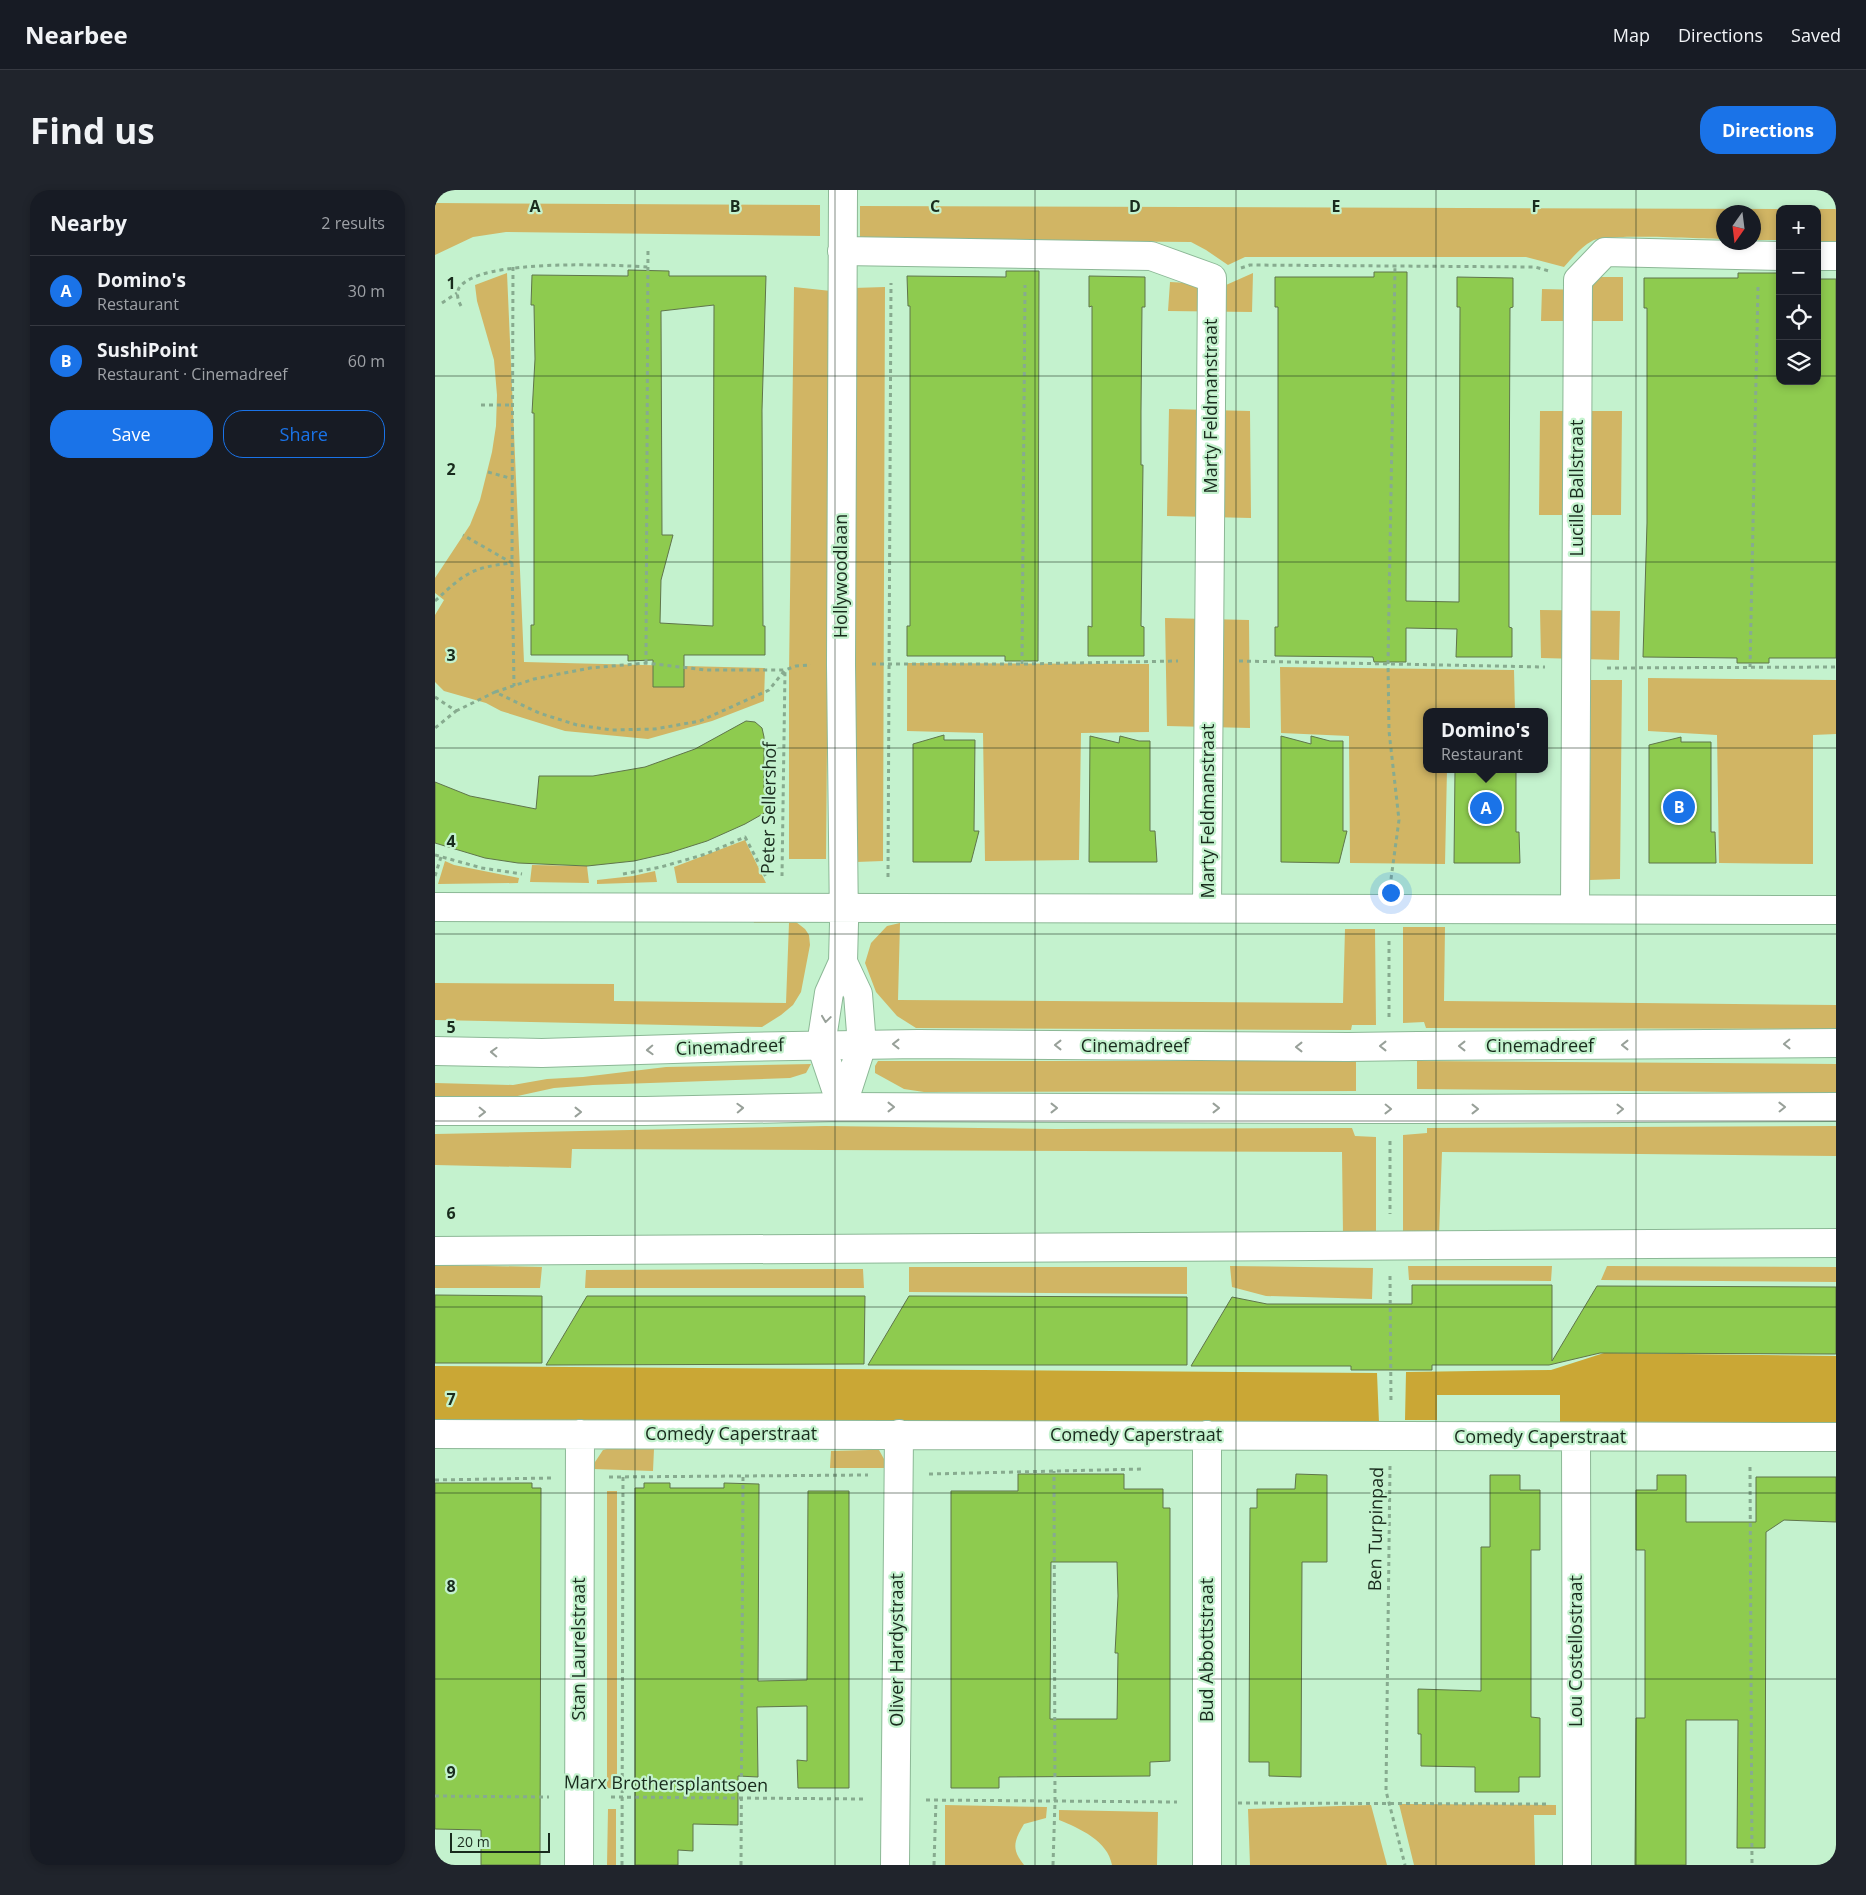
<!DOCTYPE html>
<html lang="en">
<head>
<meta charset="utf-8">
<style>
	:root { --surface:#171b24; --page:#20242c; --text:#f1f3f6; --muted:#9ea1a6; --line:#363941; --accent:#1a73e8 }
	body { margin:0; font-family:"Open Sans",sans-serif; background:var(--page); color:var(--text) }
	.controls { position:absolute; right:15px; top:15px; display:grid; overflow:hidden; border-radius:10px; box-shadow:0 2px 8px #0003 }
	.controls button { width:45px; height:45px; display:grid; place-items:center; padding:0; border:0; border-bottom:1px solid var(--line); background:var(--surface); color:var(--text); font:25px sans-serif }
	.compass { position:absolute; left:1281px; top:15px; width:45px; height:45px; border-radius:50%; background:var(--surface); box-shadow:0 2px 8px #0003; rotate:194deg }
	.scale { position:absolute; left:15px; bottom:12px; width:100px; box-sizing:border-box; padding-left:5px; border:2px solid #192b1d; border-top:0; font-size:14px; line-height:18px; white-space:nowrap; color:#192b1d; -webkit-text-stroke:4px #c4f2ce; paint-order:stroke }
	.you { position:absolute; left:955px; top:702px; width:18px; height:18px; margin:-12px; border:4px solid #fff; border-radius:50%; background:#1a73e8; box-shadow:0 0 0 8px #1a73e833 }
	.badge { display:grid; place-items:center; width:32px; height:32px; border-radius:50%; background:var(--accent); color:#fff; font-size:16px; font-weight:700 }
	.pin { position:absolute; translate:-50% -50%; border:2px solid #fff; box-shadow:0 1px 5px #0006 }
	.popup { position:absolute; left:988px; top:518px; width:125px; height:65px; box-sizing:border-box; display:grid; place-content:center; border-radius:10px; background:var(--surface); filter:drop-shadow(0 1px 4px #0005); font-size:16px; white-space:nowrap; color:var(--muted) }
	.popup b { font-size:19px; color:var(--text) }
	.popup::after { content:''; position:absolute; left:50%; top:100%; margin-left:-10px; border:10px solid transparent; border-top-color:var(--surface) }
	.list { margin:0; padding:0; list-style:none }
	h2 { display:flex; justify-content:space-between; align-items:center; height:65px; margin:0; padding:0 20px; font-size:21px }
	h2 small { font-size:16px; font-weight:400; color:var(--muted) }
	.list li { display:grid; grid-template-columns:32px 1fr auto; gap:15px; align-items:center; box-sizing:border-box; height:70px; padding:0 20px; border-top:1px solid var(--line) }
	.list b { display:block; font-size:19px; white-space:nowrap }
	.list p { margin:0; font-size:16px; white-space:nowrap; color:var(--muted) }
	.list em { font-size:16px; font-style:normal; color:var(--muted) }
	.actions { display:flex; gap:10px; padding:15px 20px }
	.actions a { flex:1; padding:11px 0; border:1px solid var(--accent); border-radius:20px; text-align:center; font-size:18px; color:var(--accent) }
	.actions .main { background:var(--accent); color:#fff }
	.icon { flex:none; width:28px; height:28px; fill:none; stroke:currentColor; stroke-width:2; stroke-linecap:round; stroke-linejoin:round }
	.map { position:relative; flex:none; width:1401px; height:1675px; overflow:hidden; border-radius:20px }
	header { display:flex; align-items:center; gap:30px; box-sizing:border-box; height:70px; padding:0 25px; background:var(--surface); border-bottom:1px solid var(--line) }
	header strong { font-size:24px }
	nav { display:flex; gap:28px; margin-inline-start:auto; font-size:18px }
	.intro { display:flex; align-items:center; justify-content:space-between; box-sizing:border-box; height:120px; padding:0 30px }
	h1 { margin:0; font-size:35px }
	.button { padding:12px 22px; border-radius:20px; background:var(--accent); color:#fff; font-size:18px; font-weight:700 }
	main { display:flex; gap:30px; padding:0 30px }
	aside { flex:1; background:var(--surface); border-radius:20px; box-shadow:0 2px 8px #0003 }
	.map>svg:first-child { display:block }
	.green { fill:#d1b564 }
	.forest { fill:#caa735 }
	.building { fill:#8ecb4f; stroke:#5f754b; fill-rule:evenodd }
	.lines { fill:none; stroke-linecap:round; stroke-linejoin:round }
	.minor-casing { stroke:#8cb896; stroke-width:30 }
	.major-casing { stroke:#8cb896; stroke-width:30 }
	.path { stroke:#87ab8f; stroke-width:3; stroke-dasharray:4 4; stroke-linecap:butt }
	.minor { stroke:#fff; stroke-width:28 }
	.major { stroke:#fff; stroke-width:28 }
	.major-bridge-casing { stroke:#8cb896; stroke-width:30; stroke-linecap:butt }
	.major-bridge { stroke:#fff; stroke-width:28 }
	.oneway { stroke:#98a099 }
	.grid { fill:none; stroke:#192b1d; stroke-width:1; stroke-opacity:0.55 }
	.labels { text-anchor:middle; stroke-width:4.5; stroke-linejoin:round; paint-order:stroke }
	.street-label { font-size:18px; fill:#192b1d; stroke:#c4f2ce }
	.grid-label { font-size:16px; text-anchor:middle; font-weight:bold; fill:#192b1d; stroke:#c4f2ce; stroke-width:4.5; stroke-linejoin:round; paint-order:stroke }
</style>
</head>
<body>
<header>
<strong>Nearbee</strong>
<nav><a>Map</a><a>Directions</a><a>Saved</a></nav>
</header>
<div class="intro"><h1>Find us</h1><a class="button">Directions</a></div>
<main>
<aside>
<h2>Nearby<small>2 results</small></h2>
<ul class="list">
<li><span class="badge">A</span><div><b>Domino's</b><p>Restaurant</p></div><em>30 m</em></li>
<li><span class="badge">B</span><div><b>SushiPoint</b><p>Restaurant · Cinemadreef</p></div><em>60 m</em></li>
</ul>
<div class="actions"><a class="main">Save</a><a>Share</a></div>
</aside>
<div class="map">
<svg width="1401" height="1675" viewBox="0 0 1401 1675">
	<rect width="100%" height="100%" fill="#c4f2ce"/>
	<!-- green -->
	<path class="green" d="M 0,13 L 385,15 L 385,46 L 71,42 L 38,47 L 0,65 Z
		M 425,16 L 1345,19 L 1345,50 L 1319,50 L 1318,22 L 1288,22 L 1288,49 C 1265,49 1173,43 1157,51 C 1146,57 1138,67 1129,77 L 1091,67 L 810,67 L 793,75 L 771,60 L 756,52 L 425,49 Z
		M 1382,19 L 1401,19 L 1401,51 L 1382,51 Z
		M 72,83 L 89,472 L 330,478 L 329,511 L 277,531 L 213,549 L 130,541 L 66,521 L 51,513 L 9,501 L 0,492 L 0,425 L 9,410 L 0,403 L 0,388 L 35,335 L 45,310 L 57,262 L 61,236 L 62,205 L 59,170 L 42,111 L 40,95 Z
		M 818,83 L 817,122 L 733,121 L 735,92 L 791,95 Z
		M 1165,87 L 1188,87 L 1188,131 L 1106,131 L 1107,99 L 1150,100 Z
		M 359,97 L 396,101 L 391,669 L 354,669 L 354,484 Z
		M 450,97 L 448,671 L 421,672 L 418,98 Z
		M 734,219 L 815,221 L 816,328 L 732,326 Z
		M 1105,221 L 1187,221 L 1186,325 L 1104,325 Z
		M 1105,420 L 1185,421 L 1184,470 L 1106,468 Z
		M 730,428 L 814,430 L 815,538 L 732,536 Z
		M 472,473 L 714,474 L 714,542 L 646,543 L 644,670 L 550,671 L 548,543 L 472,541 Z
		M 845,477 L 1079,480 L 1080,522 L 992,522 L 992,579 L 1012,579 L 1010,674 L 915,673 L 914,546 L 846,543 Z
		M 1213,488 L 1401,490 L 1401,544 L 1378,545 L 1378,674 L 1284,673 L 1282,545 L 1213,541 Z
		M 1156,490 L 1187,490 L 1185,689 L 1154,690 Z
		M 310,650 L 331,693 L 242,693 L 239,677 Z
		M 10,671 L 19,675 L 84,688 L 83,693 L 3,694 Z
		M 97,675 L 152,676 L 154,693 L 95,692 Z
		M 220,681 L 222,692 L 162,694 L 162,690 L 198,686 Z
		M 318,728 L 353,729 L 361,732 L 370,739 L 374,745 L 375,755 L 366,802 L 358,815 L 346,825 L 327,837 L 0,830 L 0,793 L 179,794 L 179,811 L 351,813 L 354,733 L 319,733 Z
		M 465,733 L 463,810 L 908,813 L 910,739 L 940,739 L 941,835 L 917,835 L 916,840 L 481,838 L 462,826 L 441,802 L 430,773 L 436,753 L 452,736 Z
		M 968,737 L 1010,737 L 1009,811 L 1401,815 L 1401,839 L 991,838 L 989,832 L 968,833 Z
		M 443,871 L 921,871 L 921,901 L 489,902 L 469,899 L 440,883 L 440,876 Z
		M 982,871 L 1401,874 L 1401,903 L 982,899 Z
		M 376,874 L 371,883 L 355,888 L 158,895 L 119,898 L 78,907 L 0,906 L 0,893 L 78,895 L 112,889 L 148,887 L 231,877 Z
		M 390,936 L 621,939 L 917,938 L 920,946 L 941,947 L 941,1045 L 908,1045 L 907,962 L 137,959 L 136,978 L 0,975 L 0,944 Z
		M 1401,936 L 1401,966 L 1007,962 L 1004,1046 L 968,1045 L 968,945 L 992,943 L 992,938 Z
		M 0,1075 L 107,1077 L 105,1098 L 0,1098 Z
		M 795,1076 L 938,1078 L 937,1109 L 831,1106 L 797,1097 Z
		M 973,1076 L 1117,1076 L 1116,1091 L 974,1090 Z
		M 1172,1076 L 1401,1077 L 1401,1092 L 1166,1090 Z
		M 474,1077 L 752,1077 L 752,1104 L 474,1102 Z
		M 428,1079 L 429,1098 L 150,1098 L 151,1080 Z
		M 179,1257 L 219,1259 L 218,1281 L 158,1279 L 158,1275 L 168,1260 Z
		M 434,1260 L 444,1260 L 454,1278 L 395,1278 L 396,1261 Z
		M 172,1301 L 182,1301 L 182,1599 L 172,1598 Z
		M 964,1614 L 1121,1615 L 1121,1625 L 1099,1625 L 1100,1675 L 979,1675 Z
		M 510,1615 L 612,1617 L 611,1628 L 589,1634 C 579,1651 576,1659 589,1675 L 510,1675 Z
		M 936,1615 L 952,1675 L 815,1675 L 813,1619 Z
		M 173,1619 L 181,1619 L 181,1675 L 172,1675 Z
		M 624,1620 L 723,1622 L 722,1675 L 677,1675 C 673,1651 644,1638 624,1630 Z"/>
	<!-- forest -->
	<path class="forest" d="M 1169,1163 L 1401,1166 L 1401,1236 L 1125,1237 L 1125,1205 L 1002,1205 L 1002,1230 L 970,1230 L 971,1182 L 1116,1180 Z
		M 0,1176 L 942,1183 L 944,1233 L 0,1233 Z"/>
	<!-- building -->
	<path class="building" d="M 193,80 L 234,81 L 234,86 L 331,86 L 327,220 L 328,436 L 330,436 L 330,465 L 249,465 L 249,497 L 218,497 L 218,470 L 193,471 L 193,465 L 96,465 L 96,435 L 99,435 L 99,223 L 97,223 L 100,169 L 99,115 L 96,115 L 97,85 L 193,86 ZM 279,115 L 278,436 L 225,433 L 226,390 L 238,345 L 227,345 L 226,121 Z
		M 571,81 L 604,81 L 603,471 L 570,471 L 570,466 L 472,466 L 472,436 L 475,436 L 475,116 L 473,116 L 472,86 L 571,87 Z
		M 939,82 L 972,82 L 971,411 L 1024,412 L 1025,117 L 1022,117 L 1022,87 L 1078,88 L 1078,117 L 1075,118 L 1074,343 L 1074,437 L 1077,438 L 1077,467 L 1021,467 L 1022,439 L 971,438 L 971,472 L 939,472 L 938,467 L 840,466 L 840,437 L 843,437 L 843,117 L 840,117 L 840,87 L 939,87 Z
		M 1303,83 L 1343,83 L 1343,88 L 1345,88 L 1345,191 L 1382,191 L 1382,89 L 1401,89 L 1401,468 L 1334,468 L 1334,473 L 1302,473 L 1302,468 L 1208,467 L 1212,333 L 1212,118 L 1209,118 L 1209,88 L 1303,88 Z
		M 654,86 L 710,87 L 710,117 L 707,117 L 706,221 L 706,275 L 708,275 L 706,436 L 709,437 L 709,466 L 653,466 L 653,436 L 657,437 L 657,116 L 654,117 Z
		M 311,531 L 320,532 L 327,538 L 329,547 L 329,600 L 340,617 L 310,634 L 272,651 L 234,663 L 199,671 L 152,676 L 83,673 L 50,668 L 0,653 L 0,592 L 35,606 L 101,619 L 104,586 L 158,586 L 210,577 L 260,559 Z
		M 509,545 L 509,550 L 540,550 L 539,641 L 544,641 L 536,672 L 478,672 L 478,554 Z
		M 655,546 L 684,553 L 685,546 L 704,551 L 715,551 L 715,641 L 720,641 L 722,672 L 654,672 Z
		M 846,546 L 876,554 L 876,546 L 895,551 L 908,551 L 908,641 L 912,641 L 904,673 L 846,672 Z
		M 1246,547 L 1246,552 L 1276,552 L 1276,642 L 1280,642 L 1281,673 L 1214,673 L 1214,555 Z
		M 1020,579 L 1081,579 L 1081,642 L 1084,642 L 1085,673 L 1019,673 Z
		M 977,1095 L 1117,1095 L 1117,1171 L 1162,1096 L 1401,1097 L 1401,1164 L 1165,1163 L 1114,1175 L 997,1175 L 997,1180 L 916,1180 L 916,1176 L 756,1176 L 797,1107 L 832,1114 L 977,1114 Z
		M 0,1105 L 107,1106 L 107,1173 L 0,1173 Z
		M 152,1106 L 430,1106 L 429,1174 L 111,1175 Z
		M 474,1106 L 752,1107 L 752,1175 L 433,1175 Z
		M 583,1284 L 689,1284 L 689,1299 L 728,1299 L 728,1318 L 735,1318 L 735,1571 L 715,1572 L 715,1586 L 564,1587 L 564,1598 L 516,1598 L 516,1301 L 583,1301 ZM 616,1372 L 682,1372 L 683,1406 L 680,1463 L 683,1463 L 682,1529 L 615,1529 Z
		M 861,1284 L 892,1285 L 892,1372 L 867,1372 L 866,1587 L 834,1586 L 834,1572 L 814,1572 L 815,1318 L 822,1318 L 822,1299 L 860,1299 Z
		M 1055,1285 L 1085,1285 L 1085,1300 L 1105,1300 L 1105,1360 L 1096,1360 L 1096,1527 L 1105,1528 L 1105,1587 L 1084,1587 L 1084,1602 L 1040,1602 L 1040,1577 L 986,1576 L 986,1544 L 983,1544 L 983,1499 L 1046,1501 L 1046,1357 L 1055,1357 Z
		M 1222,1285 L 1251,1285 L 1251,1332 L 1321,1332 L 1321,1287 L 1401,1287 L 1401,1332 L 1349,1330 L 1331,1342 L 1330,1658 L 1302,1658 L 1303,1530 L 1251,1530 L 1251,1675 L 1200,1675 L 1201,1528 L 1210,1528 L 1210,1360 L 1201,1360 L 1201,1300 L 1222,1300 Z
		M 0,1293 L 97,1293 L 97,1298 L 106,1298 L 105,1675 L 46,1675 L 46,1640 L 0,1639 Z
		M 209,1293 L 235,1293 L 235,1298 L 289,1298 L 289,1293 L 324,1294 L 323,1491 L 372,1490 L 373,1301 L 414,1301 L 414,1598 L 363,1598 L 362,1570 L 372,1571 L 372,1516 L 322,1517 L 323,1587 L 303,1586 L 303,1635 L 258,1634 L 258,1661 L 243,1660 L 243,1675 L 200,1675 L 200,1298 L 209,1298 Z"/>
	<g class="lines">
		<!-- minor casing -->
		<g class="minor-casing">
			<path id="minor" d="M 407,61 L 716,66 L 777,88 L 772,718
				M 1382,66 L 1401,66
				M 0,717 L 1401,720
				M 1140,719 L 1143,90 L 1170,62 L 1345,66
				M 407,917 L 386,855 L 394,803 L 408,772 L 409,733 L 406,475 L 408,0
				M 407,917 L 427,855 L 423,804 L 408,772
				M 0,1061 L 1401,1053
				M 0,1244 L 1401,1247
				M 772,1245 L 772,1675
				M 1141,1248 L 1142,1675
				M 144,1675 L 145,1244
				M 460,1675 L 464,1244"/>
		</g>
		<!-- major casing -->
		<g class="major-casing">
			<path id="major" d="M 983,856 L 1401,853
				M 0,861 L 107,863 L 303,857 L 483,854 L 913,857
				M 991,919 L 1401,917
				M 0,921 L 210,921 L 407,917 L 916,919"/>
		</g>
		<!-- path -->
		<path class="path" d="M 78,77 L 77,373 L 79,496
			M 806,78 L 815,75 L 1100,77 L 1114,81
			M 7,113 L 22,103
			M 26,116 C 23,110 21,104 24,98 C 43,68 179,75 213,77
			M 46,215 L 79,215
			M 53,282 L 78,289
			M 0,411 C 29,384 37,377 77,373 L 28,345
			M 804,471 L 1110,477
			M 211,473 L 213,57
			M 437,474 L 587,474 L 743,471
			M 587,474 L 590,95
			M 1315,477 L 1323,96
			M 1172,478 L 1401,477
			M 60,502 L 99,489 L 155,478 L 211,473 L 271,480 L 350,480 L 347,686
			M 0,507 L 21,521 L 0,538
			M 21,521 L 60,502 L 104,523 L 142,535 L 177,540 L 220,539 L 265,531 L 334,500 L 350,480 L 361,476 L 376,475
			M 0,665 L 47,678 L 87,684
			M 188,684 L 226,677 L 271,664 L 310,647 L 331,687
			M 0,686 L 6,667
			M 453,687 L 456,93
			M 956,689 L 964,630 L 954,541 L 953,474 L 960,76
			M 954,751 L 954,827
			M 955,951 L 955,1024
			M 955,1086 L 956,1214
			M 955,1276 L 951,1601 L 970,1675
			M 1315,1277 L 1317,1675
			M 494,1284 L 708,1279
			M 174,1287 L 433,1285
			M 0,1290 L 116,1288
			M 0,1606 L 114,1607
			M 176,1607 L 429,1609
			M 491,1610 L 742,1612
			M 803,1613 L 1112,1614
			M 187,1675 L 188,1287
			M 306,1675 L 308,1286
			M 499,1675 L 501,1610
			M 618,1675 L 620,1611 L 619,1281"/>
		<!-- minor -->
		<use href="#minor" class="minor"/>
		<!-- major -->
		<use href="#major" class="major"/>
		<!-- major-bridge casing -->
		<g class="major-bridge-casing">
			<path id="major-bridge" d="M 913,857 L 983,856
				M 916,919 L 991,919"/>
		</g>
		<!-- major-bridge -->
		<use href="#major-bridge" class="major-bridge"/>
	</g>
	<!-- one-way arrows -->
	<defs><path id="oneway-chevron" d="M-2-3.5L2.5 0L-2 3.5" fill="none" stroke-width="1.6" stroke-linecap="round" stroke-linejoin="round" transform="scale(1.25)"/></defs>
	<g class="oneway">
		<use href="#oneway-chevron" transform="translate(391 829) rotate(98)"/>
		<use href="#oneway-chevron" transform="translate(461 854) rotate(180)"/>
		<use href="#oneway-chevron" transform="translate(1352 854) rotate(179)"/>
		<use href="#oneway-chevron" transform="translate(623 855) rotate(-180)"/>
		<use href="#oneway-chevron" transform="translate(1190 855) rotate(180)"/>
		<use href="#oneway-chevron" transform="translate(948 856) rotate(180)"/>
		<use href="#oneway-chevron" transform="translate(1027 856) rotate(180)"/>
		<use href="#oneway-chevron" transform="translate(864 857) rotate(180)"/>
		<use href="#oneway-chevron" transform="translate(215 860) rotate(178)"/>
		<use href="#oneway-chevron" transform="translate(59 862) rotate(-178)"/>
		<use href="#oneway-chevron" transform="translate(456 917)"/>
		<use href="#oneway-chevron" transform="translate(1347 917) rotate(-1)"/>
		<use href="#oneway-chevron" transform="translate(305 918) rotate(-2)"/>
		<use href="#oneway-chevron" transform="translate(619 918)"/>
		<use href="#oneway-chevron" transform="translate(781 918)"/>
		<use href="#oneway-chevron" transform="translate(953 919) rotate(1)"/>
		<use href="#oneway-chevron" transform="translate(1040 919)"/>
		<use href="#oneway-chevron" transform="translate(1185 919) rotate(-1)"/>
		<use href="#oneway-chevron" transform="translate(47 922) rotate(1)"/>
		<use href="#oneway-chevron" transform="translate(143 922)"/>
	</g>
	<!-- grid -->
	<path class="grid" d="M 200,0 L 200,1675M 400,0 L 400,1675M 600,0 L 600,1675M 801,0 L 801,1675M 1001,0 L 1001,1675M 1201,0 L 1201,1675M 0,186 L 1345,186M 1382,186 L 1401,186M 0,372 L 1401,372M 0,558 L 1401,558M 0,744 L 1401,744M 0,931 L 1401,931M 0,1117 L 1401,1117M 0,1303 L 1401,1303M 0,1489 L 1401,1489"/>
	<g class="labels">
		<!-- street labels -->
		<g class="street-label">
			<text transform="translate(776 216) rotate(-90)" y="6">Marty Feldmanstraat</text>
			<text transform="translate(1142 298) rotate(-90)" y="6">Lucille Ballstraat</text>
			<text transform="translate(406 386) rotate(-90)" y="6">Hollywoodlaan</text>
			<text transform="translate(334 618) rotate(-89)" y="6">Peter Sellershof</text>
			<text transform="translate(773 621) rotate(-90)" y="6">Marty Feldmanstraat</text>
			<text x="700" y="862">Cinemadreef</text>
			<text x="1105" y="862">Cinemadreef</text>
			<text transform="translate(295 857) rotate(-2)" y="6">Cinemadreef</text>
			<text x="296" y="1250">Comedy Caperstraat</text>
			<text x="701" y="1251">Comedy Caperstraat</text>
			<text x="1105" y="1253">Comedy Caperstraat</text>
			<text transform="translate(941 1339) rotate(-89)" y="6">Ben Turpinpad</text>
			<text transform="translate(144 1459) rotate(-90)" y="6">Stan Laurelstraat</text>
			<text transform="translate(462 1460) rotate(-90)" y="6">Oliver Hardystraat</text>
			<text transform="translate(772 1460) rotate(-90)" y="6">Bud Abbottstraat</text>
			<text transform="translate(1141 1461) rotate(-90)" y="6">Lou Costellostraat</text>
			<text transform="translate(231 1594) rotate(1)" y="6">Marx Brothersplantsoen</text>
		</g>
	</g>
	<g class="grid-label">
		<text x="100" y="22">A</text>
		<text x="300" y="22">B</text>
		<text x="500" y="22">C</text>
		<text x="700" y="22">D</text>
		<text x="901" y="22">E</text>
		<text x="1101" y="22">F</text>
		<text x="16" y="99">1</text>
		<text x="16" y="285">2</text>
		<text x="16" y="471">3</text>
		<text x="16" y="657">4</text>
		<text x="16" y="843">5</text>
		<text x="16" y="1029">6</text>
		<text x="16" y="1215">7</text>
		<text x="16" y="1402">8</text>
		<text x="16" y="1588">9</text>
	</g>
</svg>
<div class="controls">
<button>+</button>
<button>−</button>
<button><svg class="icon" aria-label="locate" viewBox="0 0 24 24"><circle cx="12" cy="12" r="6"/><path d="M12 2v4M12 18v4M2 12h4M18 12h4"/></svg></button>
<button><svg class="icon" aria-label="layers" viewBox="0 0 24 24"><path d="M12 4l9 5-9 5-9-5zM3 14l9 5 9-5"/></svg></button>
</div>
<svg class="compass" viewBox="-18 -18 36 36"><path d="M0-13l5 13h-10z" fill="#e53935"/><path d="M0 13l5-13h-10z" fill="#9ea1a6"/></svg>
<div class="scale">20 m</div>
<div class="you"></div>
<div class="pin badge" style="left:1051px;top:618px">A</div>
<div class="popup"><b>Domino's</b>Restaurant</div>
<div class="pin badge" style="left:1244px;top:617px">B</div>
</div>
</main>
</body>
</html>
